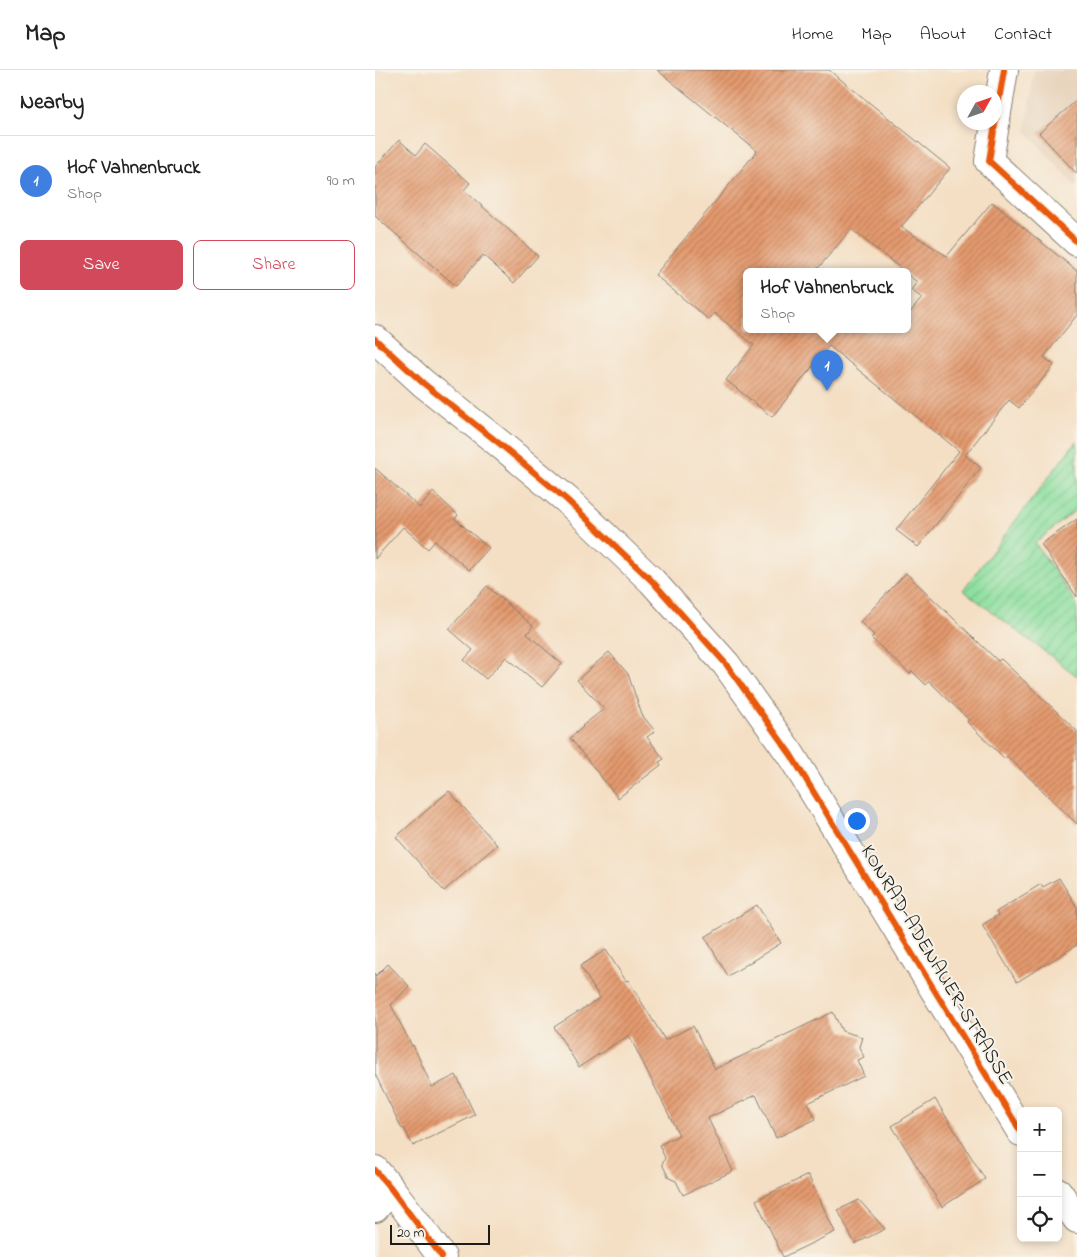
<!DOCTYPE html>
<html lang="en">
<head>
<meta charset="utf-8">
<style>
	:root { --surface:#fff; --page:#f2f2f2; --text:#222; --muted:#767676; --line:#e0e0e0; --accent:#d1495b }
	body { margin:0; font-family:"Indie Flower",sans-serif; background:var(--page); color:var(--text) }
	.controls { position:absolute; right:15px; bottom:15px; display:grid; overflow:hidden; border-radius:8px; box-shadow:0 2px 8px #0003 }
	.controls button { width:45px; height:45px; display:grid; place-items:center; padding:0; border:0; border-bottom:1px solid var(--line); background:var(--surface); color:var(--text); font:25px sans-serif }
	.compass { position:absolute; left:582px; top:15px; width:45px; height:45px; border-radius:50%; background:var(--surface); box-shadow:0 2px 8px #0003; rotate:50deg }
	.scale { position:absolute; left:15px; bottom:12px; width:100px; box-sizing:border-box; padding-left:5px; border:2px solid #1c1c1c; border-top:0; font-size:14px; line-height:18px; white-space:nowrap; color:#1c1c1c; -webkit-text-stroke:4px #f7f3e8; paint-order:stroke }
	.you { position:absolute; left:481px; top:750px; width:18px; height:18px; margin:-12px; border:4px solid #fff; border-radius:50%; background:#1a73e8; box-shadow:0 0 0 8px #1a73e833 }
	.badge { display:grid; place-items:center; width:32px; height:32px; border-radius:50%; background:var(--accent); color:#fff; font-size:16px; font-weight:700 }
	.pin { position:absolute; translate:-50% -41px; filter:drop-shadow(0 1px 2px #0008) }
	.pin::after { content:''; position:absolute; top:26px; width:18px; height:15px; background:inherit; clip-path:polygon(0 0,100% 0,50% 100%) }
	.popup { position:absolute; left:368px; top:198px; width:168px; height:65px; box-sizing:border-box; display:grid; place-content:center; border-radius:8px; background:var(--surface); filter:drop-shadow(0 1px 4px #0005); font-size:16px; white-space:nowrap; color:var(--muted) }
	.popup b { font-size:19px; color:var(--text) }
	.popup::after { content:''; position:absolute; left:50%; top:100%; margin-left:-10px; border:10px solid transparent; border-top-color:var(--surface) }
	.list { margin:0; padding:0; list-style:none }
	h2 { display:flex; justify-content:space-between; align-items:center; height:65px; margin:0; padding:0 20px; font-size:21px }
	h2 small { font-size:16px; font-weight:400; color:var(--muted) }
	.list li { display:grid; grid-template-columns:32px 1fr auto; gap:15px; align-items:center; box-sizing:border-box; height:90px; padding:0 20px; border-top:1px solid var(--line) }
	.list b { display:block; font-size:19px; white-space:nowrap }
	.list p { margin:0; font-size:16px; white-space:nowrap; color:var(--muted) }
	.list em { font-size:16px; font-style:normal; color:var(--muted) }
	.actions { display:flex; gap:10px; padding:15px 20px }
	.actions a { flex:1; padding:11px 0; border:1px solid var(--accent); border-radius:8px; text-align:center; font-size:18px; color:var(--accent) }
	.actions .main { background:var(--accent); color:#fff }
	.icon { flex:none; width:28px; height:28px; fill:none; stroke:currentColor; stroke-width:2; stroke-linecap:round; stroke-linejoin:round }
	.map { position:relative; flex:none; width:702px; height:1187px; overflow:hidden }
	header { display:flex; align-items:center; gap:30px; box-sizing:border-box; height:70px; padding:0 25px; background:var(--surface); border-bottom:1px solid var(--line) }
	header strong { font-size:24px }
	nav { display:flex; gap:28px; margin-inline-start:auto; font-size:18px }
	main { display:flex }
	aside { flex:1; background:var(--surface) }
	.map>svg:first-child { display:block }
	.built { fill:#e6cfb5 }
	.garden { fill:url(#garden-furrows); stroke:#547e5e }
	.building { fill:url(#building-hatch); fill-rule:evenodd }
	.lines { fill:none; stroke-linecap:round; stroke-linejoin:round }
	.minor-casing { stroke:#887e70; stroke-width:30 }
	.minor { stroke:#fff; stroke-width:28 }
	.cycleway-casing { stroke:#f7f3e8; stroke-width:9 }
	.cycleway { stroke:#e8590c; stroke-width:6 }
	.labels { text-anchor:middle; stroke-width:4; stroke-linejoin:round; paint-order:stroke }
	.street-label { font-size:20px; fill:#1c1c1c; stroke:#f7f3e8 }
</style>
</head>
<body>
<header>
<strong>Map</strong>
<nav><a>Home</a><a>Map</a><a>About</a><a>Contact</a></nav>
</header>
<main>
<aside>
<h2>Nearby<small></small></h2>
<ul class="list">
<li><span class="badge" style="background:#3f7fe0">1</span><div><b>Hof Vahnenbruck</b><p>Shop</p></div><em>90 m</em></li>
</ul>
<div class="actions"><a class="main">Save</a><a>Share</a></div>
</aside>
<div class="map">
<svg width="702" height="1187" viewBox="0 0 702 1187">
	<defs>
		<pattern id="garden-furrows" width="10" height="10" patternUnits="userSpaceOnUse" patternTransform="scale(1.25)"><rect width="10" height="10" fill="#8ddfa0"/><path d="M-1 1l2-2M0 10L10 0M9 11l2-2" fill="none" stroke="#79bf89"/></pattern>
		<pattern id="building-hatch" width="6" height="6" patternUnits="userSpaceOnUse" patternTransform="scale(1.25)"><rect width="6" height="6" fill="#e49a6e"/><path d="M-1 1l2-2M0 6l6-6M5 7l2-2" fill="none" stroke="#b87d5a"/></pattern>
	</defs>
	<rect width="100%" height="100%" fill="#f7f3e8"/>
	<filter id="ink" filterUnits="userSpaceOnUse"><feTurbulence type="fractalNoise" baseFrequency=".02" numOctaves="2"/><feDisplacementMap in="SourceGraphic" scale="10" xChannelSelector="R" yChannelSelector="G"/><feConvolveMatrix kernelMatrix="1 2 1 2 8 2 1 2 1" color-interpolation-filters="sRGB"/></filter>
	<filter id="wash" filterUnits="userSpaceOnUse"><feTurbulence type="fractalNoise" baseFrequency=".0096" numOctaves="4" result="noise"/><feDisplacementMap in="SourceGraphic" scale="20" xChannelSelector="R" yChannelSelector="G"/><feGaussianBlur stdDeviation="1.12" result="paint"/><feColorMatrix in="noise" values="0 0 0 0 0 0 0 0 0 0 0 0 0 0 0 0 0 1.4 0 .05"/><feComposite in="paint" operator="in"/></filter>
	<g filter="url(#wash)">
		<rect width="100%" height="100%" fill="#f4dfc4"/>
		<!-- built -->
		<path class="built" d="M 659,0 L 702,0 L 702,117 L 651,61 Z"/>
		<!-- garden -->
		<path class="garden" d="M 702,370 L 702,439 L 660,473 L 702,534 L 702,606 L 588,520 Z"/>
		<g id="blocks">
			<!-- building -->
			<path class="building" d="M 282,0 L 454,0 L 575,98 L 526,157 L 572,186 L 617,132 L 702,201 L 702,245 L 669,287 L 679,295 L 644,338 L 634,330 L 590,385 L 606,398 L 543,477 L 521,460 L 584,381 L 454,276 L 397,347 L 351,310 L 379,275 L 339,243 L 334,250 L 280,205 L 382,81 ZM 476,159 L 530,202 L 532,202 L 532,204 L 542,212 L 536,220 L 547,228 L 532,246 L 532,260 L 372,260 L 372,202 L 440,202 Z
				M 702,30 L 702,104 L 664,63 Z
				M 24,70 L 41,85 L 50,74 L 95,113 L 89,120 L 163,186 L 139,213 L 108,185 L 81,216 L 0,146 L 0,97 Z
				M 0,398 L 45,438 L 58,422 L 83,445 L 80,449 L 114,478 L 94,500 L 60,471 L 53,479 L 28,457 L 0,489 Z
				M 702,449 L 702,527 L 666,474 Z
				M 531,503 L 623,591 L 626,589 L 702,661 L 702,754 L 632,686 L 630,689 L 592,652 L 594,650 L 554,611 L 551,615 L 537,601 L 535,604 L 496,568 L 499,565 L 485,552 Z
				M 112,516 L 158,556 L 152,564 L 187,594 L 167,617 L 131,587 L 111,609 L 89,590 L 98,580 L 74,559 Z
				M 234,582 L 253,604 L 267,645 L 280,661 L 272,667 L 289,689 L 284,692 L 286,695 L 243,728 L 195,668 L 208,657 L 207,656 L 229,639 L 202,610 Z
				M 74,721 L 122,775 L 69,821 L 21,767 Z
				M 684,808 L 702,837 L 702,875 L 642,912 L 607,855 L 623,845 L 621,842 L 666,814 L 668,817 Z
				M 382,835 L 406,873 L 353,906 L 330,867 Z
				M 231,880 L 251,911 L 253,910 L 290,970 L 318,956 L 340,999 L 458,942 L 467,961 L 487,967 L 484,977 L 489,987 L 482,990 L 489,1006 L 433,1033 L 441,1049 L 401,1068 L 381,1025 L 333,1048 L 358,1101 L 308,1125 L 301,1111 L 294,1108 L 287,1094 L 290,1088 L 284,1075 L 304,1065 L 254,965 L 204,997 L 179,957 L 225,928 L 205,896 Z
				M 13,894 L 34,916 L 16,935 L 37,976 L 38,975 L 57,1017 L 81,1005 L 100,1045 L 38,1076 L 29,1058 L 27,1059 L 0,1004 L 0,903 L 1,906 Z
				M 560,1029 L 610,1109 L 567,1137 L 517,1056 Z
				M 433,1105 L 460,1162 L 408,1187 L 381,1130 Z
				M 484,1130 L 510,1159 L 480,1174 L 463,1140 Z"/>
		</g>
	</g>
	<g filter="url(#ink)">
		<use href="#blocks" fill-opacity="0" stroke="#887e70" stroke-width="1"/>
		<g class="lines">
			<!-- minor casing -->
			<g class="minor-casing">
				<path id="minor" d="M 629,0 L 614,91 L 702,172
					M 0,269 L 48,313 L 125,374 L 192,430 L 277,511 L 351,594 L 416,685 L 646,1062
					M 0,1100 L 16,1119 L 67,1187
					M 683,1122 L 702,1149
					M 0,1138 L 16,1119"/>
			</g>
			<!-- minor -->
			<use href="#minor" class="minor"/>
			<!-- cycleway casing -->
			<g class="cycleway-casing">
				<path id="cycleway" d="M 629,0 L 614,91 L 702,172
					M 0,269 L 48,313 L 125,374 L 192,430 L 277,511 L 351,594 L 416,685 L 646,1062
					M 0,1100 L 16,1119 L 67,1187"/>
			</g>
			<!-- cycleway -->
			<use href="#cycleway" class="cycleway"/>
		</g>
	</g>
	<g class="labels">
		<!-- street labels -->
		<g class="street-label">
			<text transform="translate(563 894) rotate(59)" y="7">KONRAD-ADENAUER-STRASSE</text>
		</g>
	</g>
</svg>
<div class="controls">
<button>+</button>
<button>−</button>
<button><svg class="icon" aria-label="locate" viewBox="0 0 24 24"><circle cx="12" cy="12" r="6"/><path d="M12 2v4M12 18v4M2 12h4M18 12h4"/></svg></button>
</div>
<svg class="compass" viewBox="-18 -18 36 36"><path d="M0-13l5 13h-10z" fill="#e53935"/><path d="M0 13l5-13h-10z" fill="#767676"/></svg>
<div class="scale">20 m</div>
<div class="you"></div>
<div class="pin badge" style="left:452px;top:321px;background:#3f7fe0">1</div>
<div class="popup"><b>Hof Vahnenbruck</b>Shop</div>
</div>
</main>
</body>
</html>
